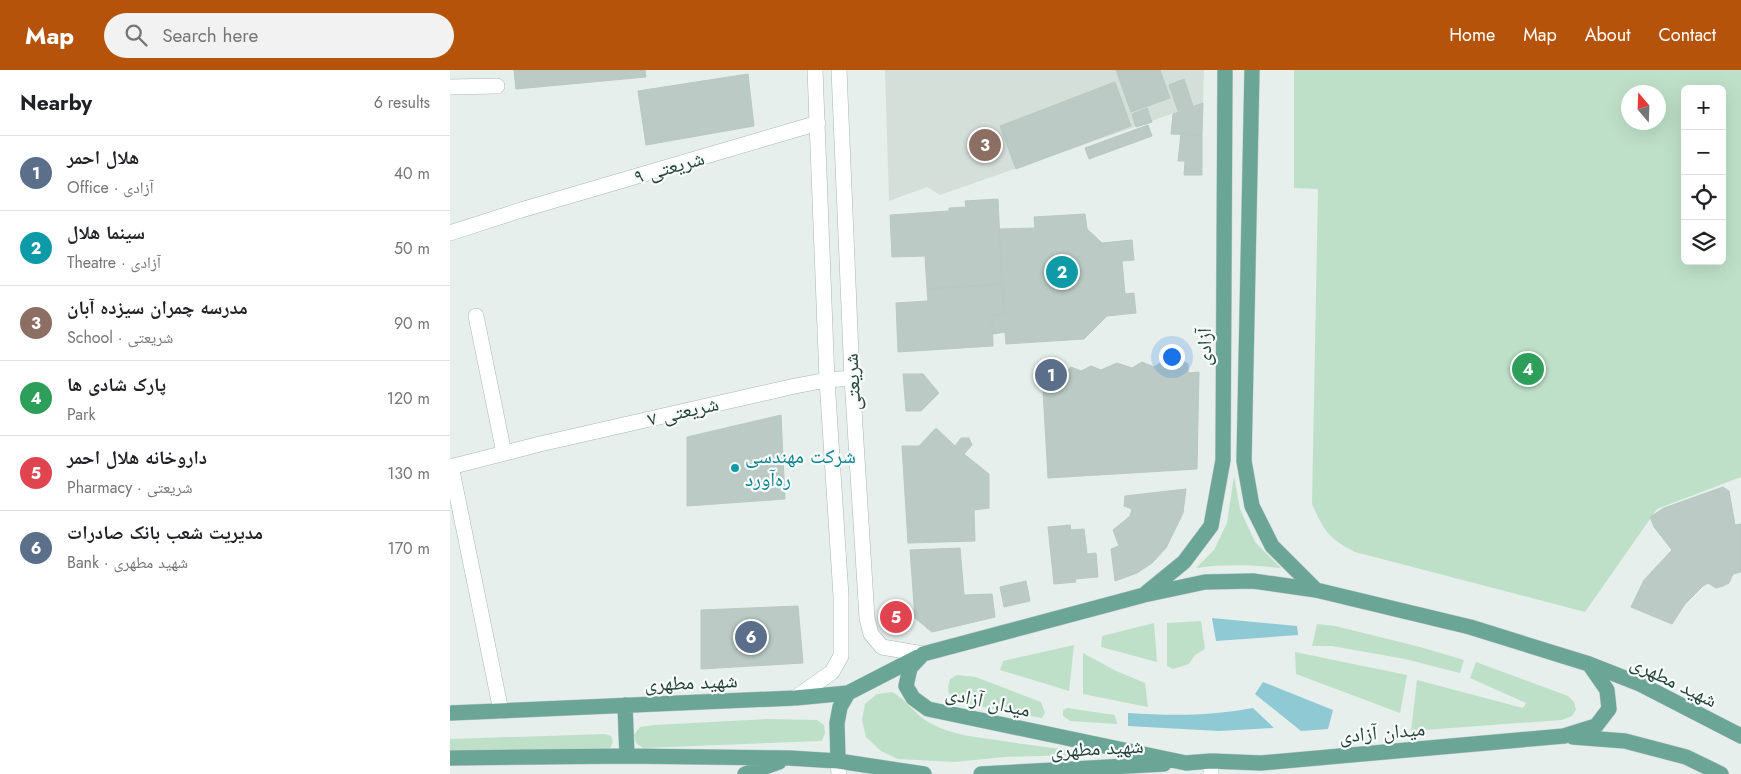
<!DOCTYPE html>
<html lang="en">
<head>
<meta charset="utf-8">
<style>
	:root { --surface:#fff; --page:#f2f2f2; --text:#202124; --muted:#757577; --line:#e0e0e0; --accent:#b45309 }
	body { margin:0; font-family:Jost,"Noto Naskh Arabic",sans-serif; background:var(--page); color:var(--text) }
	.controls { position:absolute; right:15px; top:15px; display:grid; overflow:hidden; border-radius:8px; box-shadow:0 5px 20px #0002 }
	.controls button { width:45px; height:45px; display:grid; place-items:center; padding:0; border:0; border-bottom:1px solid var(--line); background:var(--surface); color:var(--text); font:25px sans-serif }
	.compass { position:absolute; left:1171px; top:15px; width:45px; height:45px; border-radius:50%; background:var(--surface); box-shadow:0 5px 20px #0002; rotate:341deg }
	.you { position:absolute; left:721px; top:286px; width:18px; height:18px; margin:-12px; border:4px solid #fff; border-radius:50%; background:#1a73e8; box-shadow:0 0 0 8px #1a73e833 }
	.badge { display:grid; place-items:center; width:32px; height:32px; border-radius:50%; background:var(--accent); color:#fff; font-size:16px; font-weight:700 }
	.pin { position:absolute; translate:-50% -50%; border:2px solid #fff; box-shadow:0 1px 5px #0006 }
	.list { margin:0; padding:0; list-style:none }
	h2 { display:flex; justify-content:space-between; align-items:center; height:65px; margin:0; padding:0 20px; font-size:21px }
	h2 small { font-size:16px; font-weight:400; color:var(--muted) }
	.list li { display:grid; grid-template-columns:32px 1fr auto; gap:15px; align-items:center; box-sizing:border-box; height:75px; padding:0 20px; border-top:1px solid var(--line) }
	.list b { display:block; font-size:19px; white-space:nowrap }
	.list p { margin:0; font-size:16px; white-space:nowrap; color:var(--muted) }
	.list em { font-size:16px; font-style:normal; color:var(--muted) }
	.icon { flex:none; width:28px; height:28px; fill:none; stroke:currentColor; stroke-width:2; stroke-linecap:round; stroke-linejoin:round }
	.map { position:relative; flex:none; width:1291px; height:704px; overflow:hidden }
	header { display:flex; align-items:center; gap:30px; box-sizing:border-box; height:70px; padding:0 25px; background:var(--accent); color:#fff }
	header strong { font-size:24px }
	nav { display:flex; gap:28px; margin-inline-start:auto; font-size:18px }
	.search { width:350px; height:45px; background:var(--page); display:flex; align-items:center; gap:12px; box-sizing:border-box; padding:0 18px; border-radius:28px; color:var(--muted); font-size:19px }
	main { display:flex }
	aside { flex:1; background:var(--surface) }
	.map>svg:first-child { display:block }
	.built { fill:#d4dfda }
	.green { fill:#bfe0c8; fill-rule:evenodd }
	.water { fill:#8ec9d4 }
	.building { fill:#bbcac4; stroke:#b8c9c2 }
	.lines { fill:none; stroke-linecap:round; stroke-linejoin:round }
	.minor-casing { stroke:#a8b8b2; stroke-width:16 }
	.major-casing { stroke:#c2cac8; stroke-width:16 }
	.minor { stroke:#fff; stroke-width:15 }
	.major { stroke:#6aa596; stroke-width:15 }
	.culture-dot { fill:#0f9aa8; stroke:#f7fbf9; stroke-width:2 }
	.labels { text-anchor:middle; stroke-width:4.5; stroke-linejoin:round; paint-order:stroke }
	.street-label { font-size:20px; fill:#24423a; stroke:#f7fbf9 }
	.culture-label { font-size:20px; fill:#0d838f; stroke:#f7fbf9; text-anchor:start }
</style>
</head>
<body>
<header>
<strong>Map</strong>
<div class="search"><svg class="icon" aria-label="search" viewBox="0 0 24 24"><circle cx="10" cy="10" r="6"/><path d="M15 15l6 6"/></svg>Search here</div>
<nav><a>Home</a><a>Map</a><a>About</a><a>Contact</a></nav>
</header>
<main>
<aside>
<h2>Nearby<small>6 results</small></h2>
<ul class="list">
<li><span class="badge" style="background:#5c6f8a">1</span><div><b>هلال احمر</b><p>Office · آزادی</p></div><em>40 m</em></li>
<li><span class="badge" style="background:#0f9aa8">2</span><div><b>سینما هلال</b><p>Theatre · آزادی</p></div><em>50 m</em></li>
<li><span class="badge" style="background:#8d6e63">3</span><div><b>مدرسه چمران سیزده آبان</b><p>School · شریعتی</p></div><em>90 m</em></li>
<li><span class="badge" style="background:#2e9e5b">4</span><div><b>پارک شادی ها</b><p>Park</p></div><em>120 m</em></li>
<li><span class="badge" style="background:#e0444e">5</span><div><b>داروخانه هلال احمر</b><p>Pharmacy · شریعتی</p></div><em>130 m</em></li>
<li><span class="badge" style="background:#5c6f8a">6</span><div><b>مدیریت شعب بانک صادرات</b><p>Bank · شهید مطهری</p></div><em>170 m</em></li>
</ul>
</aside>
<div class="map">
<svg width="1291" height="704" viewBox="0 0 1291 704">
	<rect width="100%" height="100%" fill="#e6efeb"/>
	<!-- built -->
	<path class="built" d="M 435,0 L 754,0 L 753,33 L 490,125 L 477,117 L 439,131 Z"/>
	<!-- green -->
	<path class="green" d="M 844,0 L 1291,0 L 1291,407 L 1207,439 L 1135,542 L 905,482 C 878,468 874,461 862,434 L 868,119 L 844,118 ZM 1235,19 L 1272,19 L 1272,191 L 1235,191 ZM 1178,22 L 1208,22 L 1208,52 L 1178,52 Z
		M 784,406 L 790,439 L 805,472 L 831,498 C 802,495 775,494 746,498 L 764,480 L 777,453 Z
		M 751,551 L 755,579 L 745,585 L 739,594 L 723,599 L 717,596 L 717,553 Z
		M 704,553 L 707,592 L 651,577 L 652,566 Z
		M 867,554 L 885,556 L 970,577 L 1014,590 L 1010,603 L 955,589 L 882,576 L 862,576 Z
		M 624,575 L 619,621 L 550,600 L 553,591 Z
		M 845,582 L 957,605 L 950,643 L 846,604 Z
		M 633,583 L 666,601 L 695,613 L 698,637 L 633,624 Z
		M 1026,592 L 1118,626 L 1124,632 L 1126,640 L 1122,646 L 1112,650 L 961,661 L 967,610 L 1073,638 L 1076,633 L 1020,608 Z
		M 507,605 L 526,607 L 591,632 L 595,643 L 592,648 L 513,633 L 499,624 L 498,617 L 500,609 Z
		M 442,622 C 457,630 465,645 480,653 C 501,665 525,667 547,670 C 583,676 619,680 655,684 L 554,687 L 505,692 L 448,689 L 431,681 L 416,667 L 412,650 L 415,634 L 427,624 Z
		M 617,638 L 665,645 L 667,654 L 620,651 L 613,646 L 613,640 Z
		M 318,649 L 367,650 L 374,655 L 375,663 L 372,671 L 193,678 L 186,673 L 184,665 L 190,657 L 204,655 Z
		M 155,664 L 161,666 L 163,672 L 160,678 L 152,680 L 0,682 L 0,669 Z"/>
	<!-- water -->
	<path class="water" d="M 762,548 L 847,556 L 848,565 L 766,571 Z
		M 813,612 L 883,640 L 878,659 L 851,661 L 805,624 Z
		M 803,638 L 824,658 L 769,661 L 678,656 L 678,643 C 722,646 759,646 803,638 Z"/>
	<!-- building -->
	<path class="building" d="M 64,0 L 195,0 L 196,7 L 66,19 Z
		M 666,0 L 710,0 L 720,28 L 681,42 Z
		M 298,4 L 304,56 L 196,75 L 188,21 Z
		M 734,9 L 743,36 L 728,41 L 719,15 Z
		M 665,12 L 681,56 L 566,99 L 550,56 Z
		M 753,33 L 752,65 L 721,64 L 723,44 Z
		M 697,38 L 702,52 L 686,57 L 682,44 Z
		M 698,55 L 702,66 L 639,89 L 635,78 Z
		M 731,64 L 752,65 L 752,105 L 734,105 L 735,91 L 728,91 Z
		M 548,129 L 552,214 L 477,219 L 475,186 L 442,187 L 440,145 L 499,141 L 499,138 L 516,137 L 515,131 Z
		M 635,144 L 637,159 L 652,173 L 682,170 L 684,190 L 672,191 L 675,224 L 684,223 L 686,243 L 657,246 L 634,269 L 556,274 L 555,262 L 543,264 L 542,245 L 554,244 L 549,159 L 585,158 L 584,147 Z
		M 552,214 L 554,244 L 542,245 L 543,276 L 448,282 L 446,233 L 478,231 L 477,219 Z
		M 729,289 L 738,294 L 738,303 L 749,302 L 747,399 L 598,408 L 592,303 L 603,297 L 614,303 L 621,297 L 631,301 L 641,296 L 651,300 L 667,293 L 682,298 L 692,292 L 704,297 L 712,292 L 722,296 Z
		M 453,304 L 473,304 L 489,323 L 471,341 L 456,341 Z
		M 331,345 L 335,429 L 237,436 L 237,367 Z
		M 486,358 L 505,376 L 511,368 L 519,368 L 522,375 L 514,384 L 539,404 L 539,438 L 524,440 L 525,471 L 458,473 L 452,376 L 469,376 Z
		M 1273,417 L 1279,421 L 1285,455 L 1291,454 L 1291,502 L 1283,504 L 1279,513 L 1273,516 L 1266,518 L 1258,513 L 1253,516 L 1235,534 L 1222,554 L 1181,537 L 1194,510 L 1222,480 L 1204,457 L 1200,447 L 1214,438 Z
		M 736,419 L 733,443 L 716,478 L 702,493 L 687,503 L 665,511 L 661,479 L 669,476 L 663,460 L 680,446 L 682,439 L 674,436 L 675,426 Z
		M 620,455 L 621,460 L 634,459 L 637,484 L 646,483 L 648,507 L 625,509 L 626,512 L 604,514 L 598,457 Z
		M 510,478 L 514,525 L 542,524 L 545,547 L 482,562 L 465,548 L 460,480 Z
		M 576,511 L 580,531 L 554,537 L 550,517 Z
		M 348,536 L 353,593 L 251,599 L 251,540 Z"/>
	<g class="lines">
		<!-- minor casing -->
		<g class="minor-casing">
			<path id="minor" d="M 389,0 L 402,308 L 417,548 L 421,564 L 432,577 L 473,584
				M 0,17 L 47,16
				M 0,163 L 71,140 L 368,53
				M 26,246 L 54,383
				M 1,396 L 51,641
				M 0,397 L 90,374 L 345,316 L 377,310 L 402,308
				M 345,628 L 382,602 L 391,586 L 391,526 L 377,310 L 365,0
				M 388,691 L 389,704
				M 761,704 L 761,691"/>
		</g>
		<!-- major casing -->
		<g class="major-casing">
			<path id="major" d="M 802,0 L 794,391 L 802,436 L 822,476 L 866,520
				M 696,523 L 734,492 L 761,456 L 773,390 L 775,0
				M 1139,594 L 1157,620 L 1159,639 L 1146,656 L 1114,666 L 811,693 L 761,691 L 736,693 L 478,639 L 463,628 L 456,616 L 460,598 L 473,584 L 694,525 L 755,512 L 803,511 L 866,520 L 1020,557 L 1139,594 L 1190,614 L 1291,666
				M 175,635 L 177,686
				M 0,643 L 345,628 L 398,623 L 468,587
				M 1123,667 L 1175,671 L 1236,687 L 1271,704
				M 0,688 L 177,686 L 339,688 L 388,691 L 474,704
				M 388,691 L 387,653 L 390,637 L 398,623
				M 295,704 L 329,692
				M 531,704 L 714,694"/>
		</g>
		<!-- minor -->
		<use href="#minor" class="minor"/>
		<!-- major -->
		<use href="#major" class="major"/>
	</g>
	<!-- markers -->
	<circle class="culture-dot" cx="285" cy="398" r="5"/>
	<g class="labels">
		<!-- street labels -->
		<g class="street-label">
			<text transform="translate(219 97) rotate(-16)" y="7">شریعتی ۹</text>
			<text transform="translate(754 277) rotate(-90)" y="7">آزادی</text>
			<text transform="translate(402 312) rotate(-93)" y="7">شریعتی</text>
			<text transform="translate(233 341) rotate(-13)" y="7">شریعتی ۷</text>
			<text transform="translate(1224 611) rotate(26)" y="7">شهید مطهری</text>
			<text transform="translate(241 612) rotate(-2)" y="7">شهید مطهری</text>
			<text transform="translate(538 631) rotate(12)" y="7">میدان آزادی</text>
			<text transform="translate(932 662) rotate(-5)" y="7">میدان آزادی</text>
			<text transform="translate(647 678) rotate(-3)" y="7">شهید مطهری</text>
		</g>
		<!-- culture labels -->
		<g class="culture-label">
			<text x="295" y="393">شرکت مهندسی<tspan x="295" dy="23">ره‌آورد</tspan></text>
		</g>
	</g>
</svg>
<div class="controls">
<button>+</button>
<button>−</button>
<button><svg class="icon" aria-label="locate" viewBox="0 0 24 24"><circle cx="12" cy="12" r="6"/><path d="M12 2v4M12 18v4M2 12h4M18 12h4"/></svg></button>
<button><svg class="icon" aria-label="layers" viewBox="0 0 24 24"><path d="M12 4l9 5-9 5-9-5zM3 14l9 5 9-5"/></svg></button>
</div>
<svg class="compass" viewBox="-18 -18 36 36"><path d="M0-13l5 13h-10z" fill="#e53935"/><path d="M0 13l5-13h-10z" fill="#757577"/></svg>
<div class="you"></div>
<div class="pin badge" style="left:601px;top:305px;background:#5c6f8a">1</div>
<div class="pin badge" style="left:612px;top:202px;background:#0f9aa8">2</div>
<div class="pin badge" style="left:535px;top:75px;background:#8d6e63">3</div>
<div class="pin badge" style="left:1078px;top:299px;background:#2e9e5b">4</div>
<div class="pin badge" style="left:446px;top:547px;background:#e0444e">5</div>
<div class="pin badge" style="left:301px;top:567px;background:#5c6f8a">6</div>
</div>
</main>
</body>
</html>
